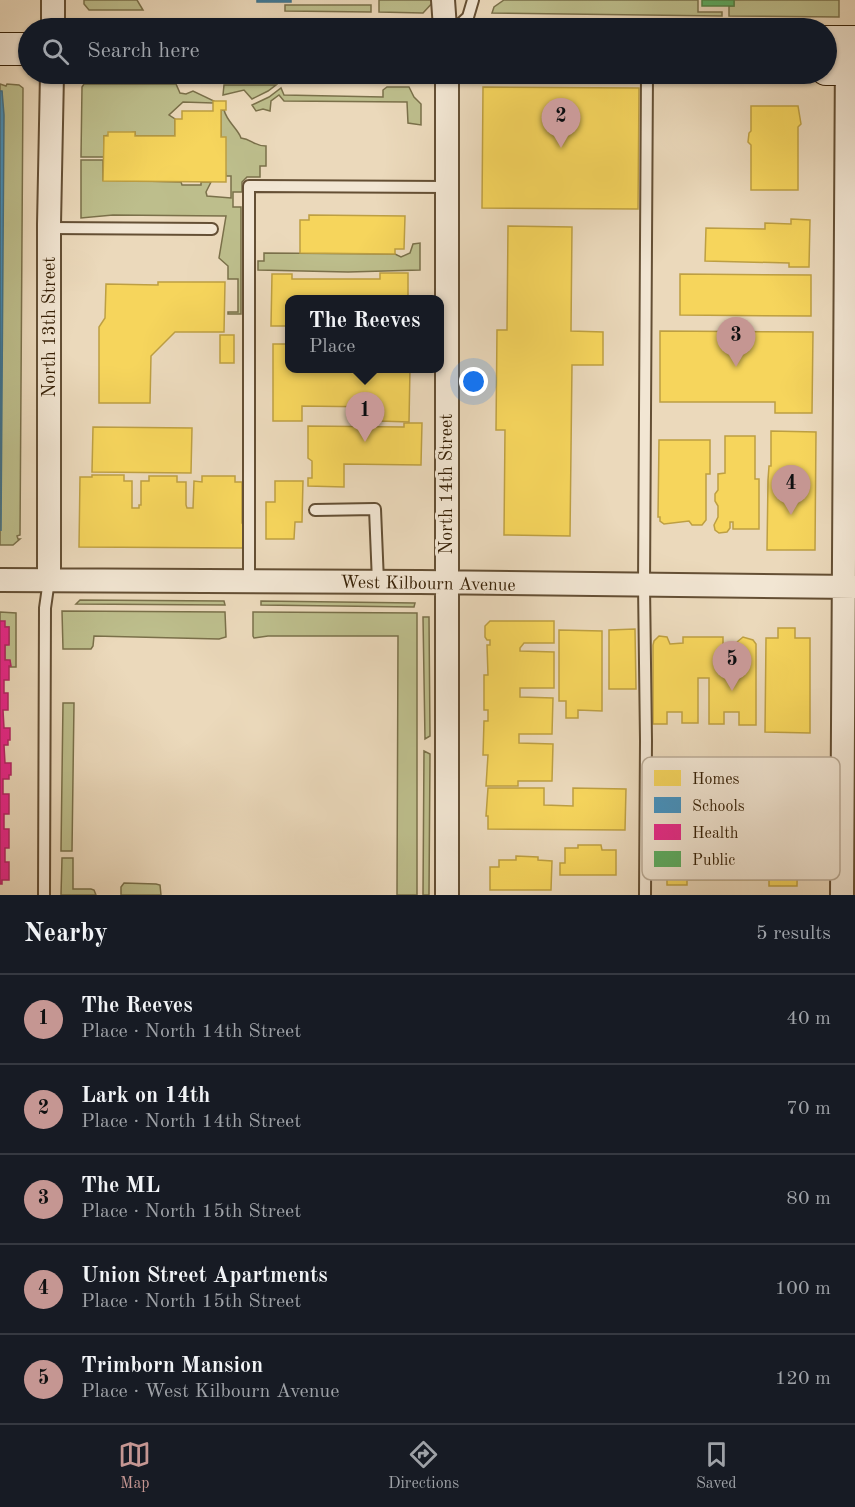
<!DOCTYPE html>
<html lang="en">
<head>
<meta charset="utf-8">
<style>
	:root { --surface:#171b24; --page:#242831; --text:#f1f3f6; --muted:#9ea1a6; --line:#363941; --accent:#c59692 }
	body { margin:0; font-family:"Old Standard TT",serif; background:var(--page); color:var(--text) }
	.you { position:absolute; left:474px; top:382px; width:21px; height:21px; margin:-15px; border:4px solid #fff; border-radius:50%; background:#1a73e8; box-shadow:0 0 0 9px #1a73e833 }
	.badge { display:grid; place-items:center; width:39px; height:39px; border-radius:50%; background:var(--accent); color:#111; font-size:20px; font-weight:700 }
	.pin { position:absolute; translate:-50% -50px; filter:drop-shadow(0 2px 3px #0008) }
	.pin::after { content:''; position:absolute; top:32px; width:21px; height:18px; background:inherit; clip-path:polygon(0 0,100% 0,50% 100%) }
	.popup { position:absolute; left:285px; top:295px; width:159px; height:78px; box-sizing:border-box; display:grid; place-content:center; border-radius:12px; background:var(--surface); filter:drop-shadow(0 2px 4px #0005); font-size:20px; white-space:nowrap; color:var(--muted) }
	.popup b { font-size:22px; color:var(--text) }
	.popup::after { content:''; position:absolute; left:50%; top:100%; margin-left:-12px; border:12px solid transparent; border-top-color:var(--surface) }
	.list { margin:0; padding:0; list-style:none }
	h2 { display:flex; justify-content:space-between; align-items:center; height:78px; margin:0; padding:0 24px; font-size:26px }
	h2 small { font-size:20px; font-weight:400; color:var(--muted) }
	.list li { display:grid; grid-template-columns:39px 1fr auto; gap:18px; align-items:center; box-sizing:border-box; height:90px; padding:0 24px; border-top:2px solid var(--line) }
	.list b { display:block; font-size:22px; white-space:nowrap }
	.list p { margin:0; font-size:20px; white-space:nowrap; color:var(--muted) }
	.list em { font-size:20px; font-style:normal; color:var(--muted) }
	.icon { flex:none; width:33px; height:33px; fill:none; stroke:currentColor; stroke-width:2; stroke-linecap:round; stroke-linejoin:round }
	.map { position:relative; flex:none; width:855px; height:895px; overflow:hidden }
	.search { position:absolute; background:var(--surface); box-shadow:0 2px 4px #0004; left:18px; right:18px; top:18px; height:66px; display:flex; align-items:center; gap:15px; box-sizing:border-box; padding:0 21px; border-radius:33px; color:var(--muted); font-size:22px }
	.sheet { height:528px; background:var(--surface) }
	nav { display:flex; justify-content:space-around; align-items:center; box-sizing:border-box; height:84px; border-top:2px solid var(--line); background:var(--surface); font-size:16px; color:var(--muted) }
	nav a { display:grid; justify-items:center; gap:3px }
	nav .on { color:var(--accent) }
	.map>svg:first-child { display:block }
	.green { fill:#bdbe8c; stroke:#7a704a; stroke-width:1.5 }
	.homes { fill:#f6d55c; stroke:#bd9f42; stroke-width:1.5 }
	.schools { fill:#4393c3; stroke:#3f718b; stroke-width:1.5 }
	.health { fill:#e7298a; stroke:#b22763; stroke-width:1.5 }
	.public { fill:#5aae61; stroke:#508446; stroke-width:1.5 }
	.lines { fill:none; stroke-linecap:round; stroke-linejoin:round }
	.lane-casing { stroke:#644f34; stroke-width:14 }
	.street-casing { stroke:#644f34; stroke-width:26 }
	.secondary-casing { stroke:#372107; stroke-width:34 }
	.lane { stroke:#f2e6d3; stroke-width:10 }
	.street { stroke:#f2e6d3; stroke-width:22 }
	.secondary { stroke:#f2e6d3; stroke-width:32 }
	.labels { text-anchor:middle; stroke-width:6; stroke-linejoin:round; paint-order:stroke }
	.street-label { font-size:18px; fill:#372107; stroke:#f2e6d3 }
	.key { fill:#f2e6d3; stroke:#baab96; stroke-width:1.5 }
	.key-label { font-size:16px; fill:#372107 }
</style>
</head>
<body>
<div class="map">
<svg width="855" height="895" viewBox="0 0 855 895">
	<rect width="100%" height="100%" fill="#ebd9bb"/>
	<filter id="stains"><feTurbulence type="fractalNoise" baseFrequency=".00333" numOctaves="4"/><feColorMatrix values="0 0 0 0 .2 0 0 0 0 .09 0 0 0 0 .02 0 0 0 .5 -.17"/></filter>
	<radialGradient id="worn" r=".72"><stop offset=".6" stop-color="#630" stop-opacity="0"/><stop offset="1" stop-color="#630" stop-opacity=".3"/></radialGradient>
	<!-- green -->
	<path class="green" d="M 84,0 L 137,0 L 143,10 L 89,10 L 84,4 Z
		M 379,0 L 435,0 L 423,13 L 379,12 Z
		M 504,0 L 698,0 L 698,12 L 722,12 L 722,16 L 492,13 L 494,7 Z
		M 734,0 L 839,0 L 839,17 L 729,16 L 729,6 L 734,6 Z
		M 285,5 L 371,5 L 371,12 L 285,11 Z
		M 0,84 L 6,86 L 7,84 L 19,85 L 23,88 L 20,535 L 17,536 L 18,539 L 20,539 L 13,545 L 0,545 L 2,115 L 2,92 L 0,91 Z
		M 84,84 L 176,84 L 180,93 L 186,94 L 193,91 L 214,101 L 213,103 L 183,102 L 169,115 L 175,119 L 175,136 L 135,136 L 135,132 L 104,136 L 104,157 L 81,157 L 82,87 Z
		M 224,85 L 276,85 L 268,91 L 252,99 L 244,90 L 223,95 Z
		M 387,87 L 409,87 L 414,97 L 421,104 L 421,125 L 408,123 L 407,102 L 284,101 L 279,95 L 271,101 L 270,111 L 263,109 L 256,111 L 252,105 L 269,97 L 281,88 L 284,95 L 383,97 L 383,90 Z
		M 221,110 L 224,110 C 227,122 238,129 241,138 C 252,139 253,146 266,146 L 266,166 L 260,166 L 260,177 L 247,177 L 242,182 L 242,192 L 233,192 L 233,207 L 241,207 L 241,314 L 228,314 L 228,312 L 238,312 L 238,279 L 228,279 L 228,266 L 219,258 L 226,216 L 113,215 L 81,218 L 81,160 L 103,160 L 103,180 L 181,182 L 182,185 L 201,185 L 201,182 L 211,182 L 206,192 L 207,196 L 231,198 L 231,176 L 226,176 L 221,137 Z
		M 420,243 L 420,270 L 348,272 L 258,270 L 258,261 L 264,261 L 264,253 L 395,254 L 401,257 L 410,253 L 413,244 Z
		M 80,600 L 224,601 L 225,605 L 76,604 Z
		M 261,601 L 415,603 L 414,607 L 261,605 Z
		M 62,611 L 225,612 L 226,637 L 219,639 L 94,636 L 93,646 L 91,649 L 63,649 Z
		M 0,612 L 16,613 L 16,667 L 9,667 L 10,661 L 5,660 L 5,645 L 9,644 L 9,627 L 5,627 L 0,621 Z
		M 253,612 L 417,613 L 417,895 L 397,895 L 398,636 L 268,636 L 254,638 L 253,636 Z
		M 423,617 L 429,617 L 430,736 L 425,739 Z
		M 63,703 L 74,703 L 72,851 L 61,851 Z
		M 424,751 L 430,754 L 429,895 L 423,895 Z
		M 62,858 L 73,858 L 73,889 L 91,889 L 94,890 L 96,895 L 61,895 Z
		M 124,883 L 156,884 L 160,885 L 161,895 L 121,895 L 121,887 Z"/>
	<!-- homes -->
	<path class="homes" d="M 483,87 L 639,88 L 638,209 L 482,208 Z
		M 213,101 L 226,101 L 226,110 L 221,110 L 221,137 L 226,137 L 226,182 L 103,181 L 104,136 L 108,136 L 108,132 L 135,132 L 135,136 L 175,136 L 175,119 L 182,119 L 182,111 L 213,111 Z
		M 751,106 L 798,106 L 801,124 L 798,127 L 798,190 L 751,190 L 751,145 L 748,142 L 749,133 L 751,131 Z
		M 309,215 L 405,216 L 404,249 L 395,249 L 395,254 L 300,253 L 300,220 L 309,220 Z
		M 791,219 L 810,220 L 809,267 L 789,267 L 789,263 L 705,261 L 706,228 L 765,229 L 765,223 L 791,224 Z
		M 508,226 L 572,227 L 571,331 L 603,332 L 603,365 L 572,365 L 570,536 L 504,535 L 505,430 L 496,430 L 497,330 L 507,330 Z
		M 380,273 L 408,273 L 408,300 L 290,300 L 290,326 L 271,326 L 272,274 L 292,274 L 292,279 L 380,279 Z
		M 680,274 L 811,275 L 811,316 L 680,315 Z
		M 158,282 L 225,282 L 224,332 L 175,332 L 151,356 L 150,403 L 99,403 L 99,327 L 105,318 L 106,284 L 158,285 Z
		M 660,331 L 813,332 L 812,413 L 775,413 L 775,402 L 660,402 Z
		M 220,335 L 234,335 L 234,363 L 220,363 Z
		M 273,344 L 290,344 L 290,368 L 410,368 L 409,422 L 379,421 L 379,407 L 302,406 L 302,421 L 273,421 Z
		M 404,423 L 422,423 L 421,465 L 344,464 L 344,487 L 308,486 L 308,478 L 312,478 L 312,461 L 308,458 L 308,426 L 404,427 Z
		M 93,427 L 192,428 L 191,473 L 92,472 Z
		M 771,431 L 816,432 L 815,550 L 767,550 L 768,480 L 769,466 L 771,466 Z
		M 725,436 L 755,436 L 755,479 L 759,479 L 759,529 L 733,529 L 733,522 L 730,522 L 730,528 L 727,532 L 719,533 L 715,530 L 714,525 L 718,517 L 718,506 L 715,501 L 715,494 L 718,490 L 718,474 L 725,473 Z
		M 659,440 L 710,440 L 710,474 L 706,474 L 706,520 L 702,525 L 692,525 L 689,521 L 664,524 L 660,521 L 660,517 L 658,517 Z
		M 92,475 L 124,475 L 124,481 L 132,481 L 132,508 L 139,508 L 139,505 L 141,505 L 141,481 L 149,481 L 149,476 L 177,476 L 177,482 L 186,482 L 186,505 L 187,508 L 193,508 L 194,481 L 202,482 L 202,476 L 235,476 L 235,482 L 242,482 L 242,523 L 246,523 L 246,548 L 79,547 L 80,477 L 92,477 Z
		M 275,481 L 303,481 L 302,522 L 295,522 L 294,539 L 266,539 L 266,502 L 275,502 Z
		M 490,621 L 554,621 L 554,643 L 524,643 L 520,648 L 520,651 L 554,652 L 554,688 L 520,688 L 520,697 L 553,698 L 552,734 L 519,734 L 519,743 L 553,744 L 552,781 L 518,781 L 518,786 L 486,786 L 488,755 L 483,755 L 484,721 L 488,721 L 488,710 L 484,710 L 484,675 L 488,675 L 487,645 L 490,645 L 490,640 L 487,640 L 485,637 L 485,626 Z
		M 778,628 L 795,628 L 795,638 L 810,638 L 810,733 L 765,732 L 766,638 L 778,638 Z
		M 635,629 L 636,689 L 609,689 L 609,630 Z
		M 559,630 L 602,631 L 602,711 L 578,710 L 578,718 L 566,718 L 566,701 L 559,701 Z
		M 659,636 L 667,637 L 670,644 L 683,643 L 683,637 L 723,637 L 723,644 L 737,644 L 737,642 L 743,637 L 753,640 L 756,644 L 756,725 L 739,725 L 739,712 L 724,712 L 724,724 L 709,724 L 709,678 L 698,678 L 698,723 L 682,723 L 682,712 L 667,712 L 667,724 L 653,724 L 653,645 L 654,641 Z
		M 668,758 L 688,758 L 688,763 L 771,764 L 771,759 L 799,759 L 798,813 L 770,813 L 770,807 L 688,806 L 688,812 L 668,812 L 668,792 L 664,792 L 664,776 L 668,776 Z
		M 488,788 L 544,788 L 544,805 L 573,806 L 573,788 L 626,789 L 625,830 L 488,829 L 488,816 L 486,816 Z
		M 667,831 L 687,831 L 687,837 L 770,838 L 770,832 L 798,832 L 797,886 L 769,886 L 769,880 L 687,880 L 687,885 L 667,885 L 667,866 L 663,866 L 664,850 L 667,850 Z
		M 578,845 L 601,845 L 602,850 L 616,850 L 616,875 L 560,875 L 560,863 L 565,863 L 565,848 L 578,848 Z
		M 516,856 L 538,857 L 538,860 L 552,861 L 551,890 L 490,890 L 490,867 L 499,867 L 499,860 L 516,860 Z"/>
	<!-- schools -->
	<path class="schools" d="M 257,0 L 291,0 L 291,2 L 257,2 Z
		M 257,0 L 291,0 L 291,2 L 257,2 Z
		M 0,91 L 2,91 L 4,115 L 1,531 Z"/>
	<!-- health -->
	<path class="health" d="M 0,621 L 5,621 L 5,627 L 9,627 L 9,645 L 5,645 L 5,660 L 10,660 L 11,666 L 9,666 L 9,680 L 4,680 L 4,693 L 8,693 L 8,710 L 3,710 L 4,728 L 10,728 L 10,740 L 8,740 L 8,745 L 4,745 L 5,763 L 11,763 L 11,775 L 9,775 L 9,779 L 3,779 L 3,794 L 9,794 L 9,814 L 4,814 L 4,829 L 9,829 L 9,848 L 5,848 L 5,862 L 9,862 L 9,880 L 2,880 L 2,884 L 0,884 Z"/>
	<!-- public -->
	<path class="public" d="M 702,0 L 734,0 L 734,6 L 702,6 Z"/>
	<g class="lines">
		<!-- lane casing -->
		<g class="lane-casing">
			<path id="lane" d="M 456,28 L 468,17 L 473,0
				M 49,228 L 212,229
				M 315,510 L 375,509 L 378,582
				M 249,582 L 249,186 L 447,187
				M 44,895 L 45,608 L 49,580
				M 645,895 L 646,741 L 644,585 L 647,74"/>
		</g>
		<!-- street casing -->
		<g class="street-casing">
			<path id="street" d="M 443,0 L 445,28
				M 53,28 L 53,0
				M 447,74 L 447,895
				M 0,580 L 420,582 L 855,587
				M 49,580 L 49,224 L 52,74
				M 842,895 L 847,54"/>
		</g>
		<!-- secondary casing -->
		<g class="secondary-casing">
			<path id="secondary" d="M 826,42 L 855,42
				M 0,49 L 28,49
				M 826,69 L 855,69"/>
		</g>
		<!-- lane -->
		<use href="#lane" class="lane"/>
		<!-- street -->
		<use href="#street" class="street"/>
		<!-- secondary -->
		<use href="#secondary" class="secondary"/>
	</g>
	<g class="labels">
		<!-- street labels -->
		<g class="street-label">
			<text transform="translate(49 327) rotate(-90)" y="6">North 13th Street</text>
			<text transform="translate(446 484) rotate(-90)" y="6">North 14th Street</text>
			<text transform="translate(428 583) rotate(1)" y="6">West Kilbourn Avenue</text>
		</g>
	</g>
	<!-- legend -->
	<rect x="642" y="757" width="198" height="123" rx="9" class="key"/>
	<rect x="654" y="770" width="27" height="16" fill="#f6d55c"/>
	<rect x="654" y="797" width="27" height="16" fill="#4393c3"/>
	<rect x="654" y="824" width="27" height="16" fill="#e7298a"/>
	<rect x="654" y="851" width="27" height="16" fill="#5aae61"/>
	<g class="key-label">
		<text x="692" y="784">Homes</text>
		<text x="692" y="811">Schools</text>
		<text x="692" y="838">Health</text>
		<text x="692" y="865">Public</text>
	</g>
	<rect width="100%" height="100%" filter="url(#stains)"/>
	<rect width="100%" height="100%" fill="url(#worn)"/>
</svg>
<div class="you"></div>
<div class="pin badge" style="left:365px;top:442px">1</div>
<div class="popup"><b>The Reeves</b>Place</div>
<div class="pin badge" style="left:561px;top:148px">2</div>
<div class="pin badge" style="left:736px;top:367px">3</div>
<div class="pin badge" style="left:791px;top:515px">4</div>
<div class="pin badge" style="left:732px;top:691px">5</div>
<div class="search"><svg class="icon" aria-label="search" viewBox="0 0 24 24"><circle cx="10" cy="10" r="6"/><path d="M15 15l6 6"/></svg>Search here</div>
</div>
<section class="sheet">
<h2>Nearby<small>5 results</small></h2>
<ul class="list">
<li><span class="badge">1</span><div><b>The Reeves</b><p>Place · North 14th Street</p></div><em>40 m</em></li>
<li><span class="badge">2</span><div><b>Lark on 14th</b><p>Place · North 14th Street</p></div><em>70 m</em></li>
<li><span class="badge">3</span><div><b>The ML</b><p>Place · North 15th Street</p></div><em>80 m</em></li>
<li><span class="badge">4</span><div><b>Union Street Apartments</b><p>Place · North 15th Street</p></div><em>100 m</em></li>
<li><span class="badge">5</span><div><b>Trimborn Mansion</b><p>Place · West Kilbourn Avenue</p></div><em>120 m</em></li>
</ul>
</section>
<nav>
<a class="on"><svg class="icon" aria-label="map" viewBox="0 0 24 24"><path d="M3 6l6-2 6 2 6-2v14l-6 2-6-2-6 2zM9 4v14M15 6v14"/></svg>Map</a>
<a><svg class="icon" aria-label="directions" viewBox="0 0 24 24"><path d="M12 3l9 9-9 9-9-9zM9 14v-3h6M13 9l2 2-2 2"/></svg>Directions</a>
<a><svg class="icon" aria-label="saved" viewBox="0 0 24 24"><path d="M7 4h10v16l-5-4-5 4z"/></svg>Saved</a>
</nav>
</body>
</html>
